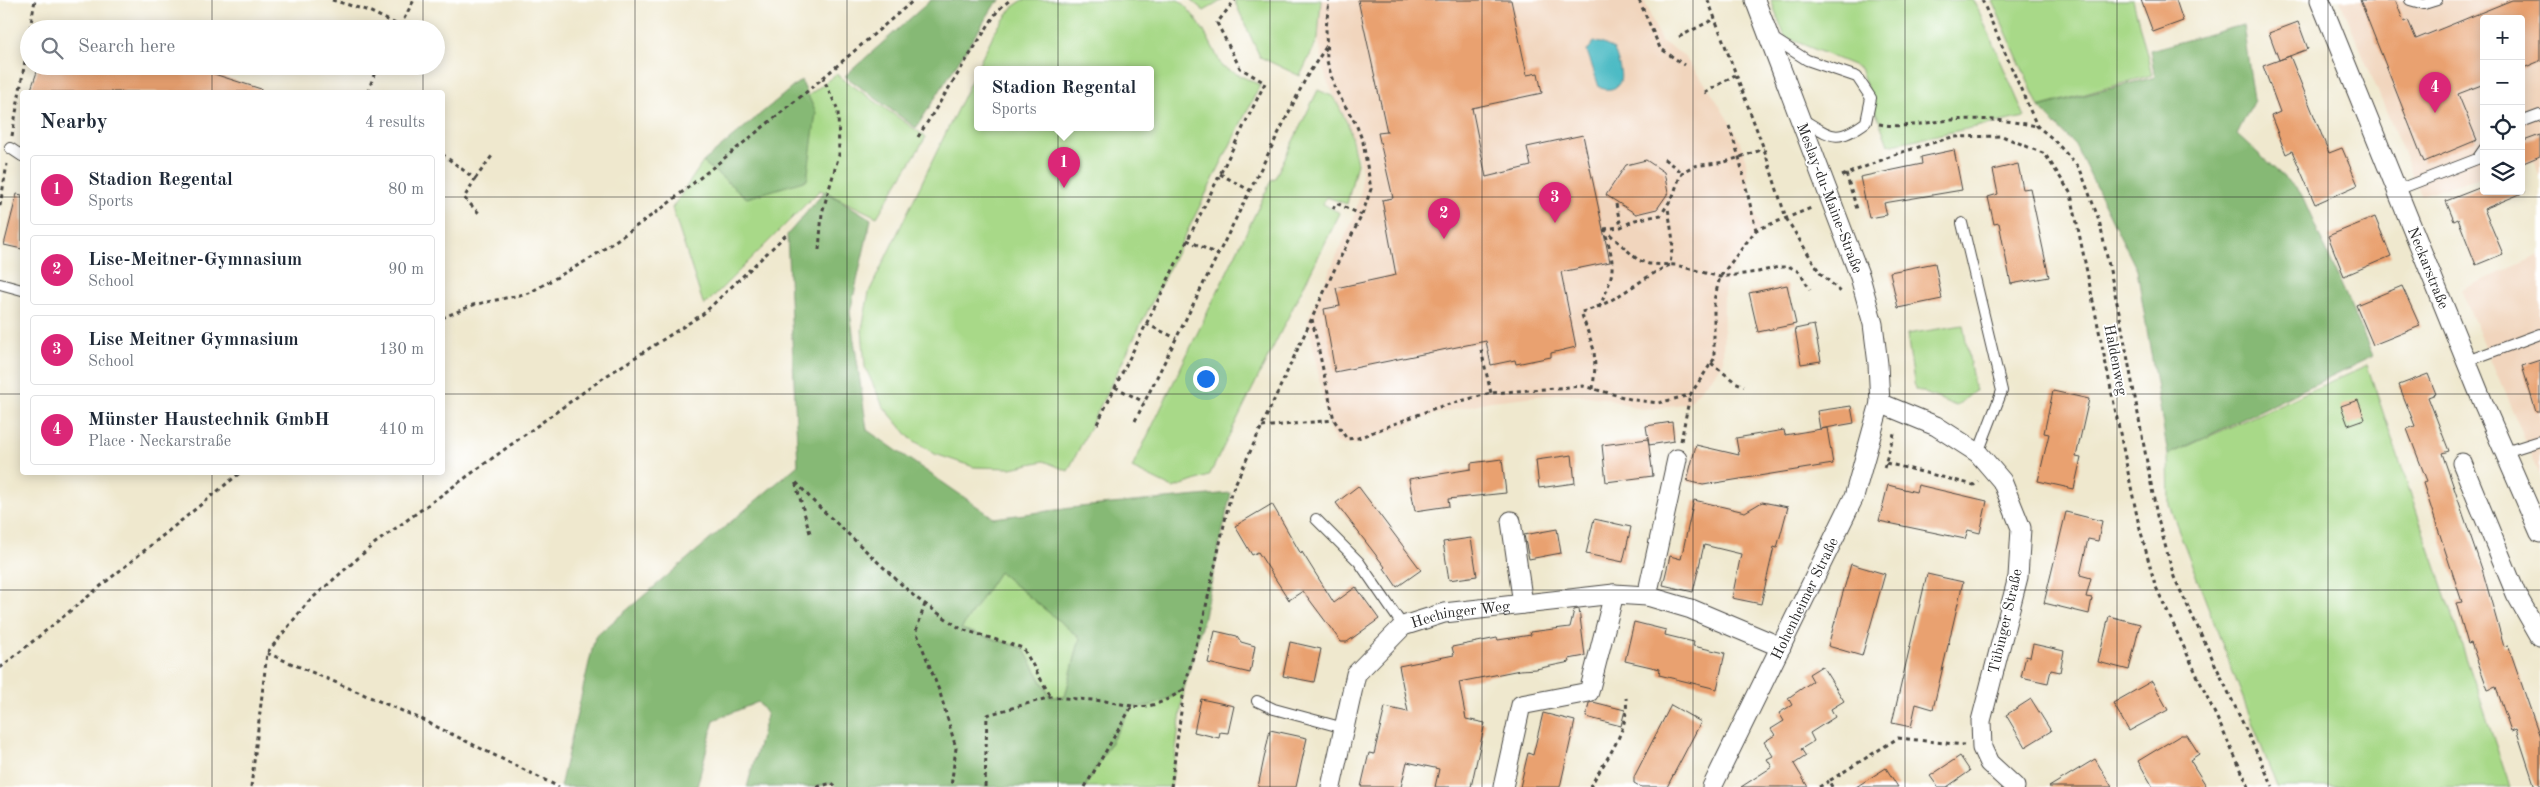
<!DOCTYPE html>
<html lang="en">
<head>
<meta charset="utf-8">
<style>
	:root { --surface:#fff; --page:#f2f2f3; --text:#1f2937; --muted:#747a83; --line:#e0e1e3; --accent:#db2777 }
	body { margin:0; font-family:"Old Standard TT",serif; background:var(--page); color:var(--text) }
	.controls { position:absolute; right:15px; top:15px; display:grid; overflow:hidden; border-radius:5px; box-shadow:0 2px 12px #0003 }
	.controls button { width:45px; height:45px; display:grid; place-items:center; padding:0; border:0; border-bottom:1px solid var(--line); background:var(--surface); color:var(--text); font:25px sans-serif }
	.you { position:absolute; left:1205px; top:378px; width:18px; height:18px; margin:-12px; border:4px solid #fff; border-radius:50%; background:#1a73e8; box-shadow:0 0 0 8px #1a73e833 }
	.badge { display:grid; place-items:center; width:32px; height:32px; border-radius:50%; background:var(--accent); color:#fff; font-size:16px; font-weight:700 }
	.pin { position:absolute; translate:-50% -41px; filter:drop-shadow(0 1px 2px #0008) }
	.pin::after { content:''; position:absolute; top:26px; width:18px; height:15px; background:inherit; clip-path:polygon(0 0,100% 0,50% 100%) }
	.popup { position:absolute; left:974px; top:66px; width:180px; height:65px; box-sizing:border-box; display:grid; place-content:center; border-radius:5px; background:var(--surface); filter:drop-shadow(0 1px 4px #0005); font-size:16px; white-space:nowrap; color:var(--muted) }
	.popup b { font-size:19px; color:var(--text) }
	.popup::after { content:''; position:absolute; left:50%; top:100%; margin-left:-10px; border:10px solid transparent; border-top-color:var(--surface) }
	.list { margin:0; padding:0; list-style:none }
	h2 { display:flex; justify-content:space-between; align-items:center; height:65px; margin:0; padding:0 20px; font-size:21px }
	h2 small { font-size:16px; font-weight:400; color:var(--muted) }
	.list li { display:grid; grid-template-columns:32px 1fr auto; gap:15px; align-items:center; box-sizing:border-box; height:70px; margin:0 10px 10px; padding:0 10px; border:1px solid var(--line); border-radius:5px }
	.list b { display:block; font-size:19px; white-space:nowrap }
	.list p { margin:0; font-size:16px; white-space:nowrap; color:var(--muted) }
	.list em { font-size:16px; font-style:normal; color:var(--muted) }
	.icon { flex:none; width:28px; height:28px; fill:none; stroke:currentColor; stroke-width:2; stroke-linecap:round; stroke-linejoin:round }
	.map { position:relative; flex:none; width:2540px; height:787px; overflow:hidden }
	.search { position:absolute; background:var(--surface); box-shadow:0 2px 12px #0003; left:20px; top:20px; width:425px; height:55px; display:flex; align-items:center; gap:12px; box-sizing:border-box; padding:0 18px; border-radius:28px; color:var(--muted); font-size:19px }
	.panel { position:absolute; background:var(--surface); box-shadow:0 2px 12px #0003; left:20px; top:90px; width:425px; height:385px; border-radius:5px }
	.map>svg:first-child { display:block }
	.built { fill:#f1d5bd }
	.green { fill:#a8d988; stroke:#6a825a; fill-rule:evenodd }
	.forest { fill:#86b974; stroke:#587250; fill-rule:evenodd }
	.water { fill:#4dbbc5; stroke:#3c7378 }
	.building { fill:#e9a16f }
	.lines { fill:none; stroke-linecap:round; stroke-linejoin:round }
	.service-casing { stroke:#484743; stroke-width:12 }
	.minor-casing { stroke:#484743; stroke-width:21 }
	.path { stroke:#484743; stroke-width:3; stroke-dasharray:4 4; stroke-linecap:butt }
	.service { stroke:#fff; stroke-width:10 }
	.minor { stroke:#fff; stroke-width:19 }
	.grid { fill:none; stroke:#2b2b2b; stroke-width:1; stroke-opacity:0.55 }
	.labels { text-anchor:middle; stroke-width:4; stroke-linejoin:round; paint-order:stroke }
	.street-label { font-size:15px; fill:#2b2b2b; stroke:#fff }
</style>
</head>
<body>
<div class="map">
<svg width="2540" height="787" viewBox="0 0 2540 787">
	<rect width="100%" height="100%" fill="#fff"/>
	<filter id="ink" filterUnits="userSpaceOnUse"><feTurbulence type="fractalNoise" baseFrequency=".02" numOctaves="2"/><feDisplacementMap in="SourceGraphic" scale="10" xChannelSelector="R" yChannelSelector="G"/><feConvolveMatrix kernelMatrix="1 2 1 2 8 2 1 2 1" color-interpolation-filters="sRGB"/></filter>
	<filter id="wash" filterUnits="userSpaceOnUse"><feTurbulence type="fractalNoise" baseFrequency=".0096" numOctaves="4" result="noise"/><feDisplacementMap in="SourceGraphic" scale="20" xChannelSelector="R" yChannelSelector="G"/><feGaussianBlur stdDeviation="1.12" result="paint"/><feColorMatrix in="noise" values="0 0 0 0 0 0 0 0 0 0 0 0 0 0 0 0 0 1.4 0 .05"/><feComposite in="paint" operator="in"/></filter>
	<g filter="url(#wash)">
		<rect width="100%" height="100%" fill="#efe8ce"/>
		<!-- built -->
		<path class="built" d="M 1321,0 L 1644,0 L 1661,41 L 1682,54 L 1710,90 L 1736,133 L 1745,155 L 1750,196 L 1760,229 L 1728,276 L 1724,293 L 1723,364 L 1688,403 L 1645,410 L 1603,398 L 1564,393 L 1491,401 L 1439,413 L 1359,444 L 1345,445 L 1335,442 L 1327,419 L 1308,319 L 1354,217 L 1361,191 L 1361,167 L 1349,127 L 1326,79 L 1318,39 Z
			M 2340,0 L 2540,0 L 2540,177 L 2533,161 L 2521,165 L 2521,19 L 2484,19 L 2484,176 L 2421,195 Z
			M 2540,255 L 2540,475 L 2461,290 Z"/>
		<!-- green -->
		<path class="green" d="M 1023,0 L 1179,0 C 1199,18 1211,43 1222,67 L 1260,85 L 1068,471 L 1044,461 L 1011,468 L 974,467 L 935,454 L 910,438 L 883,406 L 865,367 L 862,329 L 869,292 L 995,31 L 1014,6 ZM 978,69 L 1150,69 L 1150,127 L 978,127 Z
			M 1191,0 L 1223,0 L 1204,11 Z
			M 1234,0 L 1321,0 L 1318,39 L 1300,76 L 1260,57 Z
			M 1771,0 L 1974,0 L 2025,117 L 1888,145 L 1860,68 L 1785,37 Z
			M 1992,0 L 2133,0 L 2152,75 L 2039,107 Z
			M 836,74 L 926,137 L 877,217 L 820,190 L 704,306 L 672,208 L 703,162 L 747,198 L 816,113 L 808,96 Z
			M 1318,90 L 1334,97 L 1349,127 L 1357,163 L 1347,204 L 1326,197 L 1323,204 L 1340,213 L 1209,476 L 1173,488 L 1132,468 L 1272,179 L 1274,180 Z
			M 1963,325 L 1975,391 L 1956,406 L 1915,389 L 1907,334 Z
			M 2367,365 L 2510,787 L 2277,787 L 2169,505 L 2168,455 Z
			M 999,572 L 1080,638 L 1065,697 L 1051,697 L 1023,648 L 961,629 Z
			M 1184,689 L 1171,787 L 1085,787 L 1132,706 C 1150,709 1169,699 1184,689 Z"/>
		<!-- forest -->
		<path class="forest" d="M 931,0 L 1002,0 L 995,4 L 916,128 L 845,76 Z
			M 2243,25 L 2254,100 L 2237,134 L 2300,192 L 2373,356 L 2168,455 L 2137,270 L 2075,145 L 2039,107 L 2155,77 L 2150,50 Z
			M 801,80 L 816,113 L 807,180 L 747,198 L 703,162 Z
			M 825,191 L 871,219 L 850,312 L 867,430 L 994,518 L 1079,507 L 1231,493 L 1203,620 L 1184,689 C 1167,700 1152,709 1132,706 L 1085,787 L 836,787 L 832,783 L 817,787 L 747,787 L 767,715 L 758,702 L 714,720 L 697,787 L 560,787 L 595,637 L 798,465 L 787,235 ZM 999,572 L 1080,638 L 1065,697 L 1050,697 L 1023,648 L 961,629 Z"/>
		<!-- water -->
		<path class="water" d="M 1594,42 L 1601,43 L 1614,49 C 1617,60 1629,85 1611,89 C 1606,90 1603,89 1599,87 L 1587,51 Z"/>
		<g id="blocks">
			<!-- building -->
			<path class="building" d="M 1358,0 L 1511,0 L 1527,75 L 1538,73 L 1542,93 L 1472,108 L 1486,177 L 1531,166 L 1527,147 L 1583,135 L 1610,262 L 1561,272 L 1576,347 L 1551,353 L 1551,357 L 1516,364 L 1515,360 L 1491,365 L 1486,341 L 1335,372 L 1324,309 L 1340,306 L 1336,288 L 1396,275 L 1382,200 L 1393,198 L 1378,133 L 1387,132 Z
				M 2141,0 L 2176,0 L 2183,21 L 2153,32 Z
				M 2360,0 L 2395,0 L 2404,22 L 2408,20 L 2416,39 L 2512,0 L 2540,0 L 2540,61 L 2521,69 L 2521,19 L 2484,19 L 2484,84 L 2458,94 L 2477,140 L 2424,162 Z
				M 2298,22 L 2308,49 L 2279,60 L 2269,33 Z
				M 2290,56 L 2329,153 L 2342,148 L 2358,185 L 2315,204 L 2292,151 L 2286,154 L 2271,116 L 2280,112 L 2263,66 Z
				M 39,66 L 189,66 L 261,89 L 260,92 L 30,92 Z
				M 2540,135 L 2540,156 L 2521,164 L 2521,142 Z
				M 1954,150 L 1962,190 L 1884,203 L 1887,215 L 1869,218 L 1860,177 L 1922,164 L 1921,157 Z
				M 1646,160 L 1664,172 L 1668,193 L 1657,209 L 1636,214 L 1606,195 L 1626,165 Z
				M 2018,164 L 2023,189 L 2030,188 L 2049,277 L 2011,284 L 1999,223 L 1994,224 L 1988,197 L 1998,194 L 1993,170 Z
				M 2484,186 L 2484,191 L 2525,192 L 2484,209 L 2503,254 L 2476,265 L 2458,219 L 2454,221 L 2446,201 Z
				M 17,194 L 22,195 L 22,249 L 4,245 Z
				M 2375,217 L 2391,256 L 2344,276 L 2328,236 Z
				M 1935,263 L 1942,299 L 1898,308 L 1890,272 Z
				M 1787,285 L 1796,324 L 1758,332 L 1749,293 Z
				M 2402,286 L 2420,326 L 2373,345 L 2356,305 Z
				M 1814,325 L 1821,361 L 1801,364 L 1795,329 Z
				M 2540,360 L 2540,412 L 2536,412 L 2522,366 Z
				M 2428,374 L 2436,394 L 2428,397 L 2449,451 L 2442,453 L 2482,569 L 2504,646 L 2508,645 L 2540,737 L 2540,787 L 2535,787 L 2516,729 L 2511,731 L 2496,687 L 2488,690 L 2471,643 L 2468,644 L 2456,603 L 2462,602 L 2423,483 L 2427,481 L 2407,429 L 2415,426 L 2399,385 Z
				M 2053,391 L 2089,399 L 2076,457 L 2081,458 L 2074,489 L 2038,481 L 2049,434 L 2044,433 Z
				M 2358,400 L 2365,419 L 2348,425 L 2341,406 Z
				M 1851,406 L 1854,423 L 1820,429 L 1817,411 Z
				M 1672,422 L 1674,441 L 1649,445 L 1646,426 Z
				M 1827,428 L 1833,464 L 1703,485 L 1687,481 L 1696,445 L 1739,455 L 1736,438 L 1784,430 L 1785,435 Z
				M 1648,439 L 1653,476 L 1606,482 L 1602,445 Z
				M 1572,455 L 1575,483 L 1539,488 L 1536,460 Z
				M 1502,459 L 1506,493 L 1448,499 L 1449,506 L 1415,511 L 1409,479 L 1471,469 L 1471,463 Z
				M 1888,485 L 1916,492 L 1918,485 L 1987,501 L 1980,533 L 1968,530 L 1965,539 L 1879,521 Z
				M 1358,486 L 1421,570 L 1397,587 L 1384,568 L 1385,567 L 1336,503 Z
				M 1694,500 L 1745,512 L 1762,502 L 1788,507 L 1777,548 L 1774,547 L 1761,604 L 1732,598 L 1741,554 L 1704,545 L 1693,592 L 1663,585 L 1670,556 L 1681,559 Z
				M 1272,504 L 1301,554 L 1302,552 L 1334,603 L 1356,587 L 1379,619 L 1347,642 L 1341,642 L 1303,591 L 1289,600 L 1258,552 L 1252,555 L 1235,526 Z
				M 2066,512 L 2102,521 L 2098,541 L 2088,539 L 2080,575 L 2091,578 L 2086,597 L 2092,598 L 2089,614 L 2044,603 Z
				M 1594,519 L 1631,527 L 1623,562 L 1586,554 Z
				M 1557,529 L 1561,553 L 1529,559 L 1524,535 Z
				M 1471,538 L 1477,576 L 1449,580 L 1443,542 Z
				M 1851,564 L 1885,574 L 1862,656 L 1828,646 Z
				M 1927,574 L 1963,582 L 1933,709 L 1916,704 L 1911,727 L 1892,723 Z
				M 1579,609 L 1585,656 L 1569,659 L 1570,662 L 1536,669 L 1520,670 L 1459,682 L 1466,719 L 1485,723 L 1471,787 L 1435,787 L 1439,769 L 1407,762 L 1401,787 L 1361,787 L 1369,753 L 1374,754 L 1385,707 L 1408,712 L 1399,666 L 1454,655 L 1452,647 L 1497,638 L 1498,640 L 1531,635 L 1530,632 L 1570,627 L 1574,610 Z
				M 2109,616 L 2140,624 L 2129,670 L 2098,662 Z
				M 1634,622 L 1666,630 L 1665,635 L 1694,642 L 1693,646 L 1725,653 L 1717,689 L 1659,675 L 1660,669 L 1625,661 Z
				M 1215,631 L 1237,636 L 1241,642 L 1255,646 L 1250,673 L 1208,663 Z
				M 1290,642 L 1321,649 L 1314,682 L 1283,676 Z
				M 2033,644 L 2064,651 L 2060,672 L 2051,670 L 2048,683 L 2021,677 L 2026,656 L 2030,657 Z
				M 1822,666 L 1844,701 L 1831,709 L 1835,717 L 1810,733 L 1814,741 L 1801,749 L 1806,756 L 1794,764 L 1808,787 L 1741,787 L 1772,767 L 1767,759 L 1773,756 L 1764,742 L 1775,735 L 1771,729 L 1784,721 L 1779,713 L 1792,705 L 1788,698 L 1813,681 L 1809,674 Z
				M 2152,681 L 2168,710 L 2129,731 L 2113,703 Z
				M 1201,699 L 1234,706 L 1228,733 L 1220,732 L 1219,738 L 1194,732 Z
				M 2031,699 L 2051,731 L 2025,747 L 2006,715 Z
				M 1593,702 L 1625,710 L 1621,726 L 1586,717 L 1589,703 Z
				M 1671,705 L 1701,722 L 1667,787 L 1641,787 L 1634,783 L 1634,777 Z
				M 1543,713 L 1575,721 L 1560,787 L 1520,787 L 1528,753 L 1533,755 Z
				M 1270,730 L 1307,738 L 1296,787 L 1258,787 Z
				M 2181,735 L 2187,735 L 2199,754 L 2190,760 L 2207,787 L 2153,787 L 2138,761 Z
				M 1960,756 L 1970,771 L 1947,787 L 1938,787 L 1930,776 Z
				M 2095,759 L 2112,787 L 2049,787 Z
				M 1886,768 L 1898,787 L 1856,787 Z"/>
		</g>
	</g>
	<g filter="url(#ink)">
		<use href="#blocks" fill-opacity="0" stroke="#484743" stroke-width="1"/>
		<g class="lines">
			<!-- service casing -->
			<g class="service-casing">
				<path id="service" d="M 2410,0 L 2424,4 L 2437,0
					M 1771,37 L 1807,60 L 1857,77 L 1871,98 L 1866,122 C 1836,144 1832,137 1802,119
					M 2521,122 L 2540,115
					M 10,148 L 22,156
					M 2397,190 L 2477,159 L 2484,149
					M 1962,223 L 2002,391 L 1978,453
					M 0,284 L 22,290
					M 2467,361 L 2540,334
					M 2505,452 L 2540,441
					M 1316,519 L 1359,562 L 1403,626
					M 1257,701 L 1274,709 L 1344,728"/>
			</g>
			<!-- minor casing -->
			<g class="minor-casing">
				<g id="minor">
					<path id="s1" d="M 2320,0 L 2484,405 L 2540,533"/>
					<path d="M 1880,403 L 1936,426 L 1978,453 L 2002,481 L 2021,528 L 2018,577 L 1981,721 L 1982,748 L 1989,763 L 2015,787"/>
					<path d="M 2462,463 L 2516,594 L 2540,636"/>
					<path d="M 1511,521 L 1523,604"/>
					<path d="M 1647,596 L 1677,459"/>
					<path id="s2" d="M 1331,787 L 1356,674 L 1403,626 L 1444,613 L 1614,594 L 1647,596 L 1691,609 L 1781,647"/>
					<path d="M 1503,787 L 1521,705 L 1589,692 L 1614,594"/>
					<path id="s3" d="M 1712,787 L 1854,497 L 1880,403 L 1878,364 L 1873,324 L 1860,277 L 1755,0"/>
				</g>
			</g>
			<!-- path -->
			<path class="path" d="M 332,0 L 369,11 L 400,26 L 399,29
				M 1639,0 L 1660,48 L 1684,65
				M 1708,0 L 1764,149 L 1786,218 L 1820,273 L 1842,293
				M 1982,0 L 2037,126 L 2053,139 L 2080,169 L 2099,220 L 2119,312 L 2157,516 L 2174,577 L 2273,787
				M 400,26 L 414,0
				M 30,29 L 35,0
				M 1679,37 L 1714,19
				M 368,92 L 377,66
				M 1705,93 L 1735,75
				M 1879,124 C 1906,129 1925,122 1952,120 C 1981,118 2008,120 2036,126
				M 1729,126 L 1739,157 L 1756,230
				M 12,136 L 29,38
				M 918,137 L 998,10 L 1010,0
				M 442,154 L 475,179 L 464,198 L 481,215
				M 1664,159 L 1683,173
				M 1220,174 L 1249,190
				M 1846,174 L 1857,209
				M 1842,176 L 1899,153 L 1952,137 L 2002,136 L 2045,154 L 2071,194 L 2138,521 L 2155,585 L 2249,787
				M 475,179 L 492,156
				M 1616,204 L 1621,227
				M 0,206 L 7,164
				M 1333,209 L 1336,203 L 1362,215
				M 1604,229 L 1638,260 L 1649,264 L 1676,265 L 1720,277 L 1758,272 L 1779,267 L 1790,267 L 1800,272 L 1810,290
				M 1604,229 L 1621,227 L 1635,220 L 1661,215 L 1673,196 L 1680,176 L 1686,170 L 1694,166 L 1725,162 L 1764,149
				M 1187,240 L 1217,254
				M 819,250 L 822,213 L 839,155 L 838,110 L 823,78
				M 1599,308 C 1615,273 1616,266 1604,229
				M 442,318 L 473,305 L 529,293 L 591,258 L 665,206 L 804,94 L 914,0
				M 1312,319 L 1334,420 L 1347,439 L 1358,438 L 1435,408 L 1491,393 L 1583,386 L 1634,400 L 1658,403 L 1690,395 L 1714,359 L 1714,300 L 1720,277 L 1756,230 L 1814,207
				M 1146,324 L 1176,338
				M 1481,350 L 1491,393
				M 1711,363 L 1735,382 L 1744,386
				M 1115,387 L 1144,402
				M 1593,389 L 1595,367 L 1594,350 L 1581,312 C 1614,305 1638,279 1670,265 L 1673,241 L 1668,208
				M 1135,421 L 1307,76 L 1326,47
				M 1097,424 L 1265,83 L 1240,68 L 1217,23 L 1235,0
				M 1262,427 L 1334,420
				M 1681,441 L 1690,395
				M 1886,463 L 1974,485 L 1978,481
				M 1884,468 L 1895,430
				M 810,533 L 795,481 L 814,502 L 915,597 L 961,629 L 1023,648 L 1051,697
				M 925,604 L 916,631 L 940,693 L 956,748 L 951,787
				M 267,653 L 421,719 L 559,787
				M 0,668 L 241,472
				M 251,787 L 267,653 L 308,602 L 374,544 L 603,378 L 703,314 L 787,234
				M 817,787 L 832,783 L 836,787
				M 985,787 L 987,715 L 1051,697 L 1105,701 L 1132,706
				M 1085,787 L 1132,706 C 1152,709 1167,700 1183,690
				M 1171,787 L 1184,689 L 1203,620 L 1231,493 L 1337,264 L 1362,215 L 1371,189 L 1363,142 L 1356,124 L 1335,89 L 1327,61 L 1326,29 L 1329,0
				M 1590,787 C 1605,760 1630,731 1626,698
				M 1819,787 L 1829,781
				M 1832,787 L 1829,781 L 1898,738 L 1964,745"/>
			<!-- service -->
			<use href="#service" class="service"/>
			<!-- minor -->
			<use href="#minor" class="minor"/>
		</g>
	</g>
	<!-- grid -->
	<path class="grid" d="M 212,0 L 212,29M 423,0 L 423,29M 635,0 L 635,787M 847,0 L 847,787M 1058,0 L 1058,787M 1270,0 L 1270,787M 1482,0 L 1482,787M 1693,0 L 1693,787M 1905,0 L 1905,787M 2117,0 L 2117,787M 2328,0 L 2328,787M 212,66 L 212,92M 423,66 L 423,92M 0,197 L 22,197M 442,197 L 2540,197M 0,394 L 22,394M 442,394 L 2540,394M 212,472 L 212,787M 423,472 L 423,787M 0,590 L 2540,590"/>
	<g class="labels">
		<!-- street labels -->
		<g class="street-label">
			<text transform="translate(1830 198) rotate(69)" y="5">Meslay-du-Maine-Straße</text>
			<text dy="5" stroke="none"><textPath href="#s1" startOffset="289">Neckarstraße</textPath></text>
			<text transform="translate(2116 360) rotate(79)" y="5">Haldenweg</text>
			<text dy="5" stroke="none"><textPath href="#s3" startOffset="210">Hohenheimer Straße</textPath></text>
			<text dy="5" stroke="none"><textPath href="#s2" startOffset="242">Hechinger Weg</textPath></text>
			<text transform="translate(2005 621) rotate(-77)" y="5">Tübinger Straße</text>
		</g>
	</g>
</svg>
<div class="controls">
<button>+</button>
<button>−</button>
<button><svg class="icon" aria-label="locate" viewBox="0 0 24 24"><circle cx="12" cy="12" r="6"/><path d="M12 2v4M12 18v4M2 12h4M18 12h4"/></svg></button>
<button><svg class="icon" aria-label="layers" viewBox="0 0 24 24"><path d="M12 4l9 5-9 5-9-5zM3 14l9 5 9-5"/></svg></button>
</div>
<div class="you"></div>
<div class="pin badge" style="left:1064px;top:188px">1</div>
<div class="popup"><b>Stadion Regental</b>Sports</div>
<div class="pin badge" style="left:1444px;top:239px">2</div>
<div class="pin badge" style="left:1555px;top:223px">3</div>
<div class="pin badge" style="left:2435px;top:113px">4</div>
<div class="search"><svg class="icon" aria-label="search" viewBox="0 0 24 24"><circle cx="10" cy="10" r="6"/><path d="M15 15l6 6"/></svg>Search here</div>
<section class="panel">
<h2>Nearby<small>4 results</small></h2>
<ul class="list">
<li><span class="badge">1</span><div><b>Stadion Regental</b><p>Sports</p></div><em>80 m</em></li>
<li><span class="badge">2</span><div><b>Lise-Meitner-Gymnasium</b><p>School</p></div><em>90 m</em></li>
<li><span class="badge">3</span><div><b>Lise Meitner Gymnasium</b><p>School</p></div><em>130 m</em></li>
<li><span class="badge">4</span><div><b>Münster Haustechnik GmbH</b><p>Place · Neckarstraße</p></div><em>410 m</em></li>
</ul>
</section>
</div>
</body>
</html>
